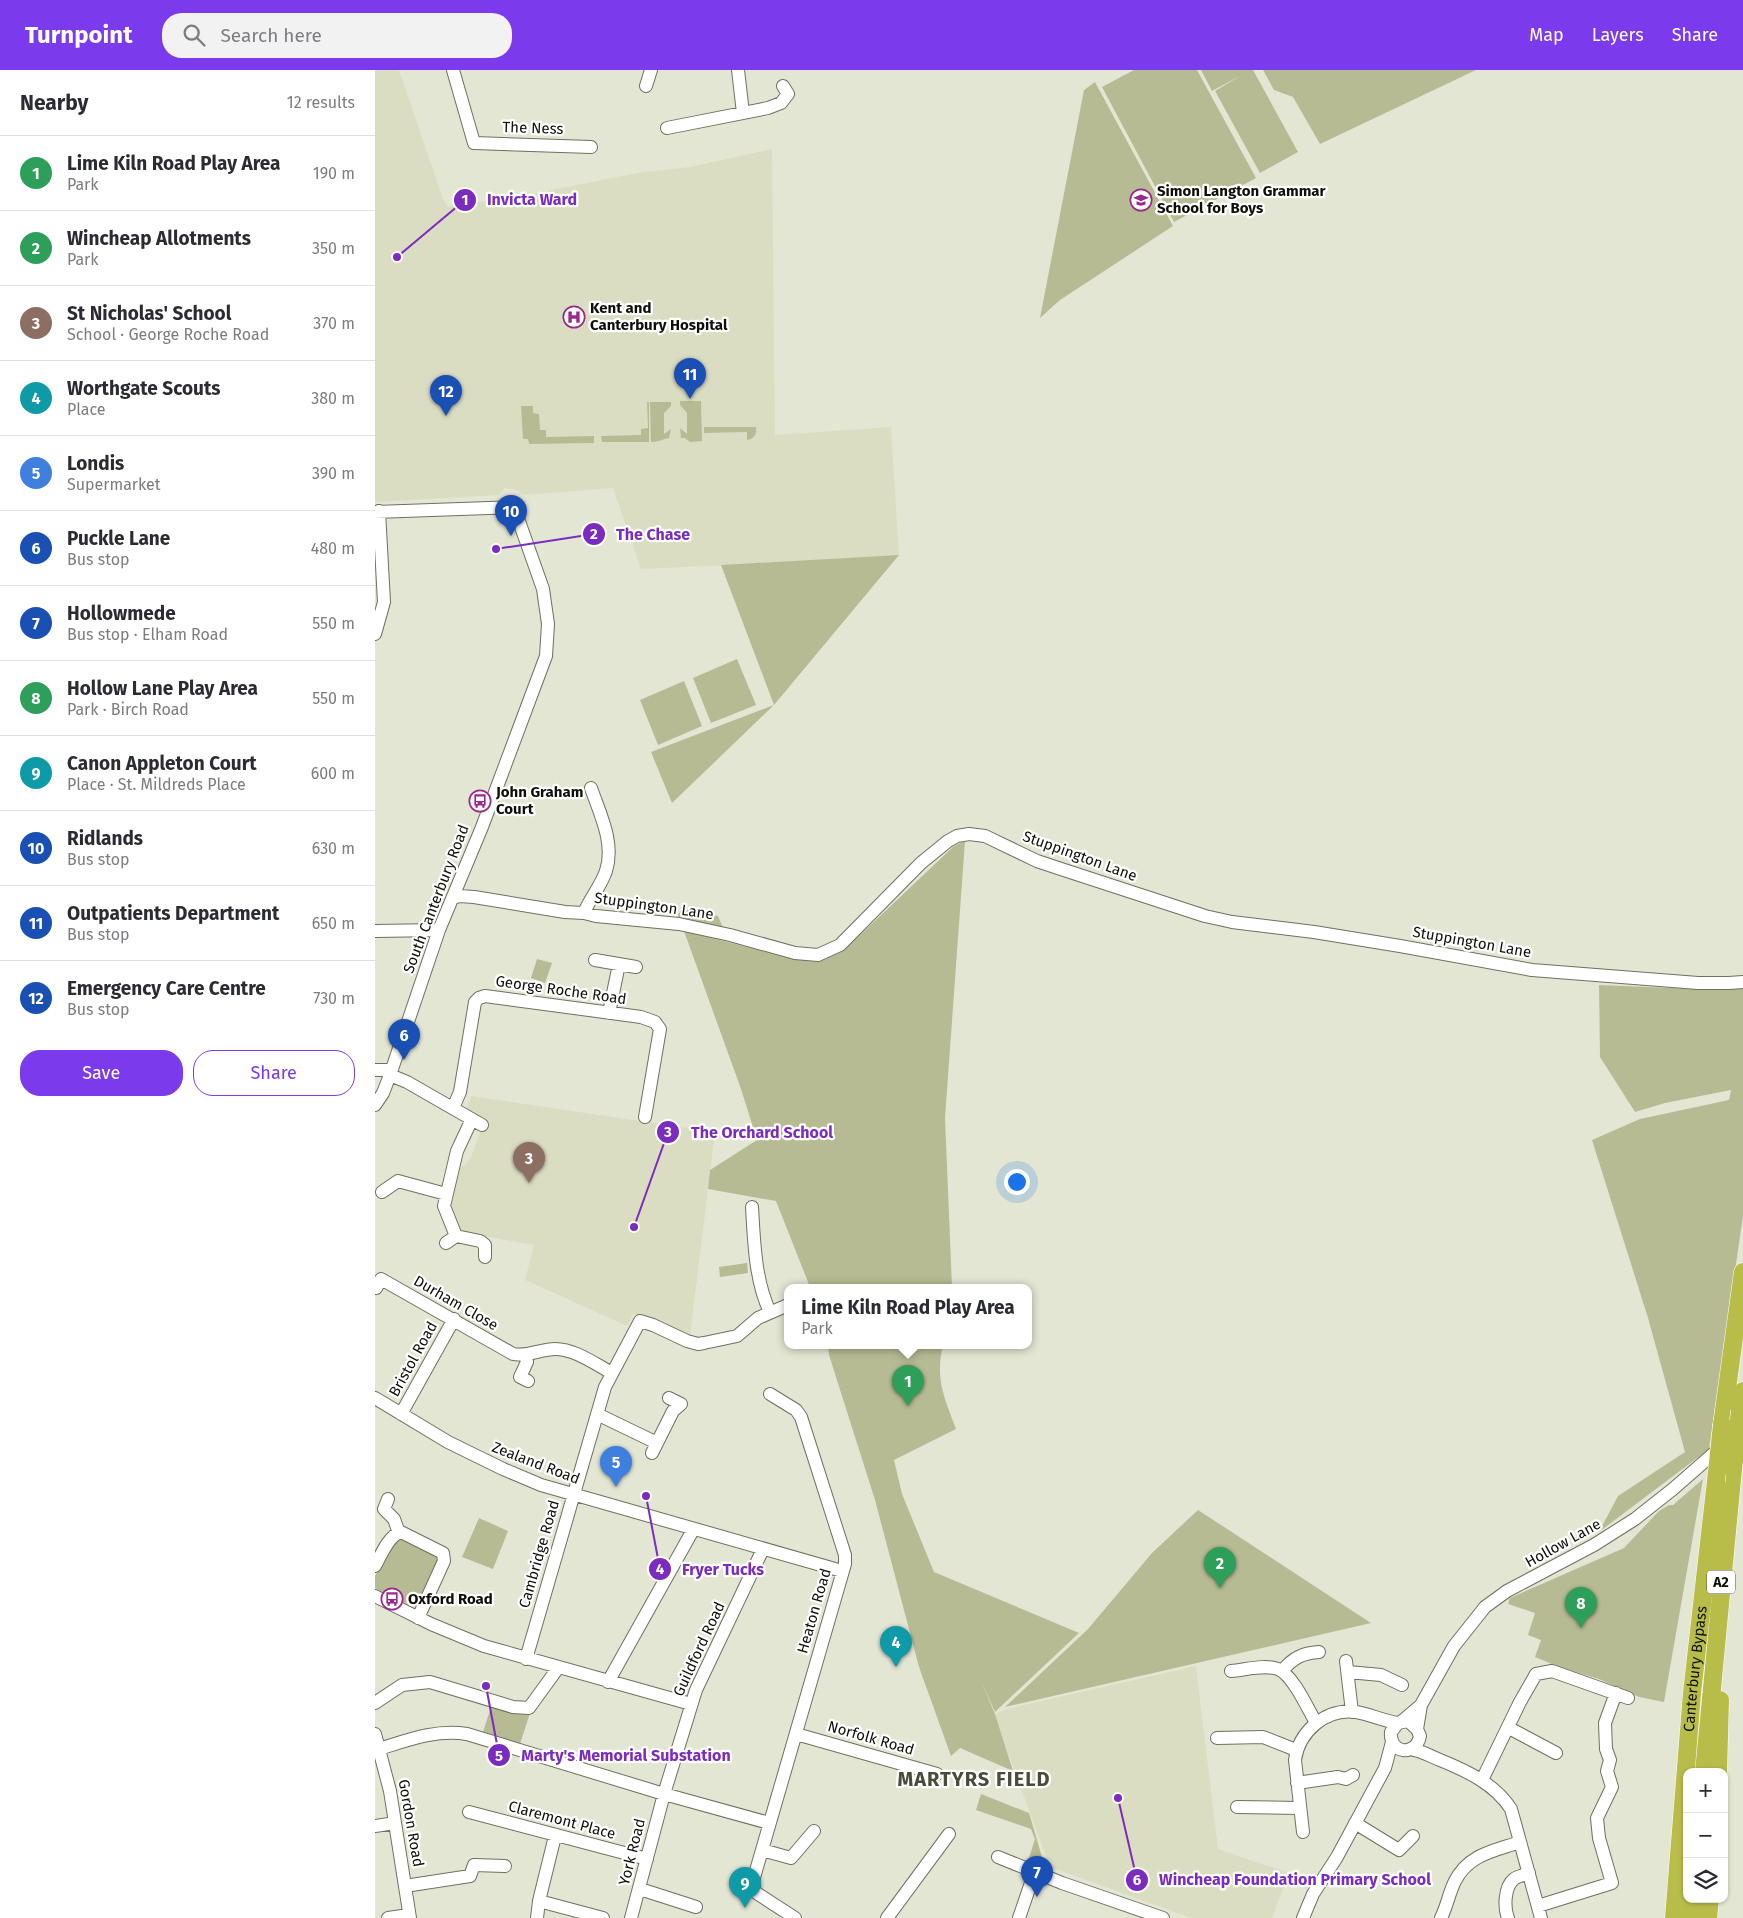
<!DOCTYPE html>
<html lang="en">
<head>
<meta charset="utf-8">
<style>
	:root { --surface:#fff; --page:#f2f2f3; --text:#2b2b33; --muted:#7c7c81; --line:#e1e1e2; --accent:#7c3aed }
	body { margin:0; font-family:"Fira Sans",sans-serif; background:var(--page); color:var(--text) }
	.controls { position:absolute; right:15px; bottom:15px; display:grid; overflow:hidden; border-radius:10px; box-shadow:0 1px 4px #0004 }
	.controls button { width:45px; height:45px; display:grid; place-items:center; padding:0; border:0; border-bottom:1px solid var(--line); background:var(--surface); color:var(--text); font:25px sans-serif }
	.you { position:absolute; left:641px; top:1111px; width:18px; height:18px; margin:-12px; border:4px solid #fff; border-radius:50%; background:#1a73e8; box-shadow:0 0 0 8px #1a73e833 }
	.badge { display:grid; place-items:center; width:32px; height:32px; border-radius:50%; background:var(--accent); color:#fff; font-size:16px; font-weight:700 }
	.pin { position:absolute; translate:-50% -41px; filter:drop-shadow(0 1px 2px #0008) }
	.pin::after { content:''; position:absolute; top:26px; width:18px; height:15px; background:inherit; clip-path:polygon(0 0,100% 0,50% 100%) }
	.popup { position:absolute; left:409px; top:1214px; width:248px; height:65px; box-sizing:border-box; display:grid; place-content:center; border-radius:10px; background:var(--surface); filter:drop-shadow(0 1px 4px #0005); font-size:16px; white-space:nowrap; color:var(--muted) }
	.popup b { font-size:19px; color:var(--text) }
	.popup::after { content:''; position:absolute; left:50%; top:100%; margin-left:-10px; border:10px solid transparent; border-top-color:var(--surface) }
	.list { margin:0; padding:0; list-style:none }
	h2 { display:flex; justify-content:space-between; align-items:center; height:65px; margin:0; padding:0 20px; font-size:21px }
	h2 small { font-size:16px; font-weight:400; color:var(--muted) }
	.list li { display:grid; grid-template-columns:32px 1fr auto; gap:15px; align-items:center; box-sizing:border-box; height:75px; padding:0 20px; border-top:1px solid var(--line) }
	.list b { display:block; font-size:19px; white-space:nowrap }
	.list p { margin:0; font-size:16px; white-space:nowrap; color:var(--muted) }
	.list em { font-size:16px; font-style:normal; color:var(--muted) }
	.actions { display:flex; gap:10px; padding:15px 20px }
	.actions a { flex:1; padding:11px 0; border:1px solid var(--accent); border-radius:20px; text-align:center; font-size:18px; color:var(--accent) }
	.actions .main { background:var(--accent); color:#fff }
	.icon { flex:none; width:28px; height:28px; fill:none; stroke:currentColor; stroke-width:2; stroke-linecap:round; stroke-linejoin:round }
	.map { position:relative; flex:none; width:1368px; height:1848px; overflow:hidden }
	header { display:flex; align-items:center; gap:30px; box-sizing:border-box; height:70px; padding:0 25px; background:var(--accent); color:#fff }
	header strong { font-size:24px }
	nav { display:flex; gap:28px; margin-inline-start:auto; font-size:18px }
	.search { width:350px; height:45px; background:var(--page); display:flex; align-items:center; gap:12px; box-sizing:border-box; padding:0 18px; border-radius:20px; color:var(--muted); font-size:19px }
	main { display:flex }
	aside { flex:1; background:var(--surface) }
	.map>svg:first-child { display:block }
	.built { fill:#dbddc3 }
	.green { fill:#b7bb94 }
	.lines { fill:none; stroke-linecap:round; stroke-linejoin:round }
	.minor-casing { stroke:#6f7060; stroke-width:14 }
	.highway-casing { stroke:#fff; stroke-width:19 }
	.minor { stroke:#fff; stroke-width:12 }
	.highway { stroke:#b8bd49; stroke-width:18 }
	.highway-bridge-casing { stroke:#fff; stroke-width:19; stroke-linecap:butt }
	.highway-bridge { stroke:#b8bd49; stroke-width:18 }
	.labels { text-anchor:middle; stroke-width:4.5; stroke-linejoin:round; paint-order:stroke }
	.shield { fill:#fff; stroke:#565753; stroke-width:1 }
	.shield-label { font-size:14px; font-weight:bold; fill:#0e0f09 }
	.street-label { font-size:15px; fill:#0e0f09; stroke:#fff }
	.poi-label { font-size:15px; font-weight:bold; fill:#0e0f09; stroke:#fff; text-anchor:start }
	.district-label { font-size:20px; font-weight:bold; letter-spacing:1px; fill:#494b3b; stroke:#fff }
	.leader { fill:none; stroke:#7b2cbf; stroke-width:2 }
	.callout-dot { fill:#7b2cbf; stroke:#fff; stroke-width:2 }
	.mark-label { font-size:15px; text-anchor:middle; font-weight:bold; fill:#fff }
	.callout-label { font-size:16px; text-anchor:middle; font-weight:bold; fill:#7b2cbf; stroke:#fff; stroke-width:4.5; stroke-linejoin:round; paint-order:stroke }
</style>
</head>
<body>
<header>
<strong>Turnpoint</strong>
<div class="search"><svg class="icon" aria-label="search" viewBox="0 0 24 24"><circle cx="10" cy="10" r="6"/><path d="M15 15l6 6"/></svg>Search here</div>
<nav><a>Map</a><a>Layers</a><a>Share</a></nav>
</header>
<main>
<aside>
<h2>Nearby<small>12 results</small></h2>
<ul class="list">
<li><span class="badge" style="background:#2e9e5b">1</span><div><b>Lime Kiln Road Play Area</b><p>Park</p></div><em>190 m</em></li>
<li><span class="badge" style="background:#2e9e5b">2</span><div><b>Wincheap Allotments</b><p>Park</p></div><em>350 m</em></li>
<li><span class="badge" style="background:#8d6e63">3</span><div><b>St Nicholas' School</b><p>School · George Roche Road</p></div><em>370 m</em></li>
<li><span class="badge" style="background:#0f9aa8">4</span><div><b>Worthgate Scouts</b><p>Place</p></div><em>380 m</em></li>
<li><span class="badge" style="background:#3f7fe0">5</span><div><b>Londis</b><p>Supermarket</p></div><em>390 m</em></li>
<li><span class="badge" style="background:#1a4fb4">6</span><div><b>Puckle Lane</b><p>Bus stop</p></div><em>480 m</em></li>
<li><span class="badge" style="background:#1a4fb4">7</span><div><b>Hollowmede</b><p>Bus stop · Elham Road</p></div><em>550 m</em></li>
<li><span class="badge" style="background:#2e9e5b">8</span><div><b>Hollow Lane Play Area</b><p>Park · Birch Road</p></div><em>550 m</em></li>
<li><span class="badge" style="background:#0f9aa8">9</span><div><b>Canon Appleton Court</b><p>Place · St. Mildreds Place</p></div><em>600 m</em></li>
<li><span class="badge" style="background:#1a4fb4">10</span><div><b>Ridlands</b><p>Bus stop</p></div><em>630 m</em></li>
<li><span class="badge" style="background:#1a4fb4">11</span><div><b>Outpatients Department</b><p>Bus stop</p></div><em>650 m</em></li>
<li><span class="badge" style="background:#1a4fb4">12</span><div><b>Emergency Care Centre</b><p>Bus stop</p></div><em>730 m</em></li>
</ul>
<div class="actions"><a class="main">Save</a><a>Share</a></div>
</aside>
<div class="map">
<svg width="1368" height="1848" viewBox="0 0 1368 1848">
	<rect width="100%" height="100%" fill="#e4e6d4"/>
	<!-- built -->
	<path class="built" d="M 0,0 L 24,0 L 68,129 L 73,137 L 162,123 L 262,103 L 315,97 L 397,79 L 400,365 L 516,357 L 524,485 L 399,493 L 266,499 L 238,418 L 148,425 L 142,420 L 130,418 L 124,425 L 0,432 Z
		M 96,1026 L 340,1062 L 315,1266 L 275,1249 L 258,1244 L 252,1256 L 150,1210 L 159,1175 L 85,1162 L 78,1144 L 75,1129 L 84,1098 L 90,1095 L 96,1087 L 109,1052 L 91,1042 Z
		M 821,1596 L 843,1779 L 914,1803 L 897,1848 L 816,1848 L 675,1797 L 619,1645 L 631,1639 Z"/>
	<!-- green -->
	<path class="green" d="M 759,0 L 822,0 L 881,108 L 799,152 L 727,17 Z
		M 826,0 L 878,0 L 923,82 L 885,103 L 840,21 L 865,6 L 837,21 Z
		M 888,0 L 1101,0 L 945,74 L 918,27 L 899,20 Z
		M 720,12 L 798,156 L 685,230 L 665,248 L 709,20 Z
		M 305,331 L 326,331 L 327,371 L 315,372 L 310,368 L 306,368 L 305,358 L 312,364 L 312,343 L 305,335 Z
		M 272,332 L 274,332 L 274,372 L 227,372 L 226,366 L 266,365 L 266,359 L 273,358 Z
		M 275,332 L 296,332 L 296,336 L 289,343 L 289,364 L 296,359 L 294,368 C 287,369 285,372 276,372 Z
		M 146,336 L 158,336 L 158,343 L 164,344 L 165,360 L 171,360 L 171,367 L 219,366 L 219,373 L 154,374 L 153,369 L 148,369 Z
		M 329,357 L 381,357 C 382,363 380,369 372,370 L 372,362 L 329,363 Z
		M 524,485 L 399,635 L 297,733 L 276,682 L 399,635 L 346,495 Z
		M 362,589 L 381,635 L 336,653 L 318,608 Z
		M 309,611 L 327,656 L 283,675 L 265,630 Z
		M 590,771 L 570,1048 L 577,1217 L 435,1217 L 401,1131 L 333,1119 L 335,1100 L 382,1070 L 366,1019 L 309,861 L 420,889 L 443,892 L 469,880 L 579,776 Z
		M 307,839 L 343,846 L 348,858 L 305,851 L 303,845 Z
		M 162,889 L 177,893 L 170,913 L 156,908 Z
		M 1224,915 L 1346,920 L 1368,917 L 1368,1146 L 1334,1379 L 1224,1462 L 1243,1426 L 1310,1382 L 1273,1248 L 1217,1070 L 1265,1049 L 1354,1030 L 1356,1020 L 1290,1033 L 1260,1042 L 1225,987 Z
		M 372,1193 L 373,1203 L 345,1207 L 344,1197 Z
		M 453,1275 L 568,1275 C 560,1310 569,1326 581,1359 L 519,1390 L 527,1424 L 559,1502 L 704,1563 L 620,1642 L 606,1611 L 620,1644 L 638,1701 L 585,1678 L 576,1686 L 544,1597 L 500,1430 L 454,1285 Z
		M 1328,1409 L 1289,1632 L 1264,1627 L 1224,1609 L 1184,1597 L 1160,1587 L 1166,1570 L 1153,1565 L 1160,1543 L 1133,1534 L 1135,1528 L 1249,1478 L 1284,1441 L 1294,1435 L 1298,1435 Z
		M 823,1440 L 996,1553 L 630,1637 L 713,1559 L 777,1483 Z
		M 104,1448 L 133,1461 L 118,1499 L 87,1487 Z
		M 22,1467 L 64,1482 L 65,1491 L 62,1491 L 44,1529 L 46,1533 L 44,1536 L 39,1534 L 37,1536 L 0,1518 L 0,1506 Z
		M 117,1634 L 155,1643 L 145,1674 L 108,1662 Z
		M 606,1724 L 654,1743 L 670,1797 L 653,1791 L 660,1769 L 656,1759 L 601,1740 Z"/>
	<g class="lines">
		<!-- minor casing -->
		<g class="minor-casing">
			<path id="minor" d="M 78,0 L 99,73 L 216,77
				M 363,0 L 368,43
				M 271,16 L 276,0
				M 292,58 L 393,38 L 406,33 L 413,24 L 408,16
				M 0,442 L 139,437 L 168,519 L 173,554 L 171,586 L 107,757 L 64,860 L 15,1005 L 8,1023 L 0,1035
				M 0,564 L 9,532 L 4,441
				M 78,828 L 84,826 L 99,827 L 190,842 L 209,843 L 221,846 L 304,854 L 355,865 L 420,883 L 443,885 L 465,875 L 546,793 L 573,771 L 582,766 L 594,764 L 610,766 L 662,791 L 686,799 L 830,846 L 857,852 L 939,862 L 1025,876 L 1157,900 L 1323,913 L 1354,913 L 1368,912
				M 209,843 C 215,828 226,816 231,801 C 240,773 225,744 216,718
				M 0,861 L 64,860
				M 220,890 L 261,897
				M 234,943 L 244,894
				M 0,1000 L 16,1000
				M 15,1005 L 32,1012 L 107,1055
				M 78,1038 L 85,1022 L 100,932 L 104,928 L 110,926 L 266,947 L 280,952 L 285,959 L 270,1047
				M 97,1049 L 82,1081 L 69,1136 L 81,1166 L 105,1171 L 110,1175 L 110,1187
				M 7,1122 L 23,1111 L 71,1124
				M 377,1137 C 379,1171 380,1211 395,1242
				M 71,1173 L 81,1166
				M 1,1218 L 6,1209 L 138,1284 C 152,1287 166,1279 180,1279 C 200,1279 220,1294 237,1303
				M 150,1285 L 152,1292 L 145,1307 L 153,1311
				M 395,1324 L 421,1340 L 426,1347 L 470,1485 L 470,1494 L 378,1811 L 380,1822 L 420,1848
				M 0,1328 L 73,1372 L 128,1399 L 166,1415 L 467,1501
				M 26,1344 L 79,1249
				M 222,1344 L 282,1373
				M 277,1383 L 298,1341 L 306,1334 L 294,1328
				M 13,1429 L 9,1439 L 19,1449 L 24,1463
				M 0,1496 C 6,1485 14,1465 26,1462 L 68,1483 L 69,1491 L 43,1548
				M 0,1526 L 56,1554 L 109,1576 L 316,1634
				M 151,1589 L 230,1317 L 265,1251 L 278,1255 L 312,1271 L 323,1274 L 329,1273 L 362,1266 L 383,1248 L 413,1235
				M 971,1591 L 977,1642
				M 856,1601 C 870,1600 890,1594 903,1599 C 918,1605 933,1639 941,1653
				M 907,1601 C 918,1588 927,1583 944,1582
				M 973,1602 L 1006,1605 L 1027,1615
				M 233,1612 L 318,1460
				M 0,1633 L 27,1615 L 55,1612 L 138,1637 L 154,1638 L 183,1598
				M 1026,1652 L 1046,1635 L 1079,1576 L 1110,1537 L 1132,1521 L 1219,1475 L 1260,1449 L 1298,1419 L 1346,1377
				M 1134,1658 L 1181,1683
				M 1042,1659 L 1033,1651 L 1023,1653 L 1016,1662 C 1014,1684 1041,1687 1045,1666 L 1042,1659 L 1046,1635
				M 0,1664 L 15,1721 L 35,1848
				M 421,1664 L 562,1704
				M 842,1668 L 888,1667 L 921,1680
				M 4,1679 C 33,1670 61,1659 92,1664 L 289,1724 L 394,1753
				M 1036,1679 C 1047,1681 1055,1686 1065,1690 C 1092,1701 1120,1714 1136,1739 L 1166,1848
				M 1107,1710 L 1145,1632 L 1161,1604 L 1177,1601 L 1253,1628
				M 922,1713 L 963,1707 L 971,1709 L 978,1705
				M 862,1737 L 924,1738
				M 94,1742 L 272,1789
				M 980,1753 L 1024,1780 L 1038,1766
				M 0,1756 L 20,1753
				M 928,1762 L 920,1690 C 924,1662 950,1638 981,1642 C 995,1644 1008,1651 1023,1653
				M 387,1780 L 416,1788 L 439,1761
				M 623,1787 L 687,1813 L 788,1848
				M 30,1816 L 95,1806 L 99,1795 L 130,1796
				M 265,1819 L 321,1837
				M 164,1831 L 228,1848
				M 1163,1836 L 1237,1813 L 1224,1768 L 1222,1748 L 1237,1717 L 1232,1701 L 1235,1690 L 1231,1679 L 1230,1653 L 1241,1623
				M 13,1848 L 34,1845
				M 162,1848 L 164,1831 L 180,1766
				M 256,1848 L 289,1724 L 321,1620 L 388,1479
				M 512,1848 L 574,1764
				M 644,1848 L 660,1801
				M 928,1848 L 938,1824 L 962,1787 L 1010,1698 L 1017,1672
				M 1066,1848 C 1072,1836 1074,1823 1080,1811 C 1094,1784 1119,1781 1145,1772
				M 1133,1848 C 1129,1838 1129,1817 1139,1809 C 1143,1806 1150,1805 1154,1803"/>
		</g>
		<!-- highway casing -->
		<g class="highway-casing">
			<g id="highway">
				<path d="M 1365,1341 L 1368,1321"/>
				<path d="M 1347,1355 L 1368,1202"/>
				<path d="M 1329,1702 L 1358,1399"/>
				<path d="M 1343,1702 L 1345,1630"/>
				<path id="s1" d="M 1299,1848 L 1317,1623 L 1341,1411"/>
				<path d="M 1316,1848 L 1318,1829"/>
				<path d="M 1333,1848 L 1335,1829"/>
			</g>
		</g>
		<!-- minor -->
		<use href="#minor" class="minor"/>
		<!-- highway -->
		<use href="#highway" class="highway"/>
		<!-- highway-bridge casing -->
		<g class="highway-bridge-casing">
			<path id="highway-bridge" d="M 1358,1399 L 1365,1341
				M 1341,1411 L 1347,1355"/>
		</g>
		<!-- highway-bridge -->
		<use href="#highway-bridge" class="highway-bridge"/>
	</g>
	<!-- icons -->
	<defs>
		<g id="school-ring" transform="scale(1.125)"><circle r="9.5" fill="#fff" stroke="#992a8a" stroke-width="1.5"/><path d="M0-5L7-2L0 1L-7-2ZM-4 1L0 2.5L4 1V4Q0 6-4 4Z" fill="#992a8a"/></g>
		<g id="hospital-ring" transform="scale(1.125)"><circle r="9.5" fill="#fff" stroke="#992a8a" stroke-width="1.5"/><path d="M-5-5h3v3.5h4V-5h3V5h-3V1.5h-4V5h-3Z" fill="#992a8a"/></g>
		<g id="bus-ring" transform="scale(1.125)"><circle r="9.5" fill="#fff" stroke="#992a8a" stroke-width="1.5"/><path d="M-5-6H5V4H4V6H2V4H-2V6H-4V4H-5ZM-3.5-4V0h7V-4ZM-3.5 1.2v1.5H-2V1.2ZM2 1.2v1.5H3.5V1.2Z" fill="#992a8a"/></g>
	</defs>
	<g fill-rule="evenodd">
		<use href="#school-ring" x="766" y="130"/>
		<use href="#hospital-ring" x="199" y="247"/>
		<use href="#bus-ring" x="105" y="731"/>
		<use href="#bus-ring" x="17" y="1529"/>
	</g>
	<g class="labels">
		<!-- shield labels -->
		<rect class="shield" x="1332" y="1500.5" width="28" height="23" rx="4"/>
		<g class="shield-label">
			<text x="1346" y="1517">A2</text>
		</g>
		<!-- street labels -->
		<g class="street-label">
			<text transform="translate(158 58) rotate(2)" y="5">The Ness</text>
			<text transform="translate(705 786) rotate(20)" y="5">Stuppington Lane</text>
			<text transform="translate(61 829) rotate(-69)" y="5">South Canterbury Road</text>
			<text transform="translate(279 836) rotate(8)" y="5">Stuppington Lane</text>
			<text transform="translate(1097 872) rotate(10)" y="5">Stuppington Lane</text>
			<text transform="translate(186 920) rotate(8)" y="5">George Roche Road</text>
			<text transform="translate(81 1233) rotate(30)" y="5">Durham Close</text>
			<text transform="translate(38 1289) rotate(-61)" y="5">Bristol Road</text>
			<text transform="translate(161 1393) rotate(21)" y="5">Zealand Road</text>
			<text transform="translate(1188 1473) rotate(-29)" y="5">Hollow Lane</text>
			<text transform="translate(164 1484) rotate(-74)" y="5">Cambridge Road</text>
			<text transform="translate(439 1541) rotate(-74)" y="5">Heaton Road</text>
			<text transform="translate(324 1579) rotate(-65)" y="5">Guildford Road</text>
			<text dy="5" stroke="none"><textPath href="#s1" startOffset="250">Canterbury Bypass</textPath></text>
			<text transform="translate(496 1668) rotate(16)" y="5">Norfolk Road</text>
			<text transform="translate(187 1750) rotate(15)" y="5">Claremont Place</text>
			<text transform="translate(36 1753) rotate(80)" y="5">Gordon Road</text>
			<text transform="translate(257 1782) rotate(-76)" y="5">York Road</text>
		</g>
		<!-- poi labels -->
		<g class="poi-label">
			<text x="782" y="126">Simon Langton Grammar<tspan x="782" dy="17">School for Boys</tspan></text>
			<text x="215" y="243">Kent and<tspan x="215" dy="17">Canterbury Hospital</tspan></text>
			<text x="121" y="727">John Graham<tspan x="121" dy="17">Court</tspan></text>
			<text x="33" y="1534">Oxford Road</text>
		</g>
		<!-- district labels -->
		<g class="district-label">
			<text x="599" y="1716">MARTYRS FIELD</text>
		</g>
	</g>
	<!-- callouts -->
	<path class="leader" d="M22 187L90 130M121 479L219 464M259 1157L293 1062M271 1426L285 1499M111 1616L124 1685M743 1728L762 1810"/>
	<g class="callout-dot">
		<circle cx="22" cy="187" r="5"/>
		<circle cx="121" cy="479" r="5"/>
		<circle cx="259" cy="1157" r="5"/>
		<circle cx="271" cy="1426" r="5"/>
		<circle cx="111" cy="1616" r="5"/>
		<circle cx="743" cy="1728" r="5"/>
		<circle cx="90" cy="130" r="12"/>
		<circle cx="219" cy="464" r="12"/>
		<circle cx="293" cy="1062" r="12"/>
		<circle cx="285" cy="1499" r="12"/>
		<circle cx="124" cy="1685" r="12"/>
		<circle cx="762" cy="1810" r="12"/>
	</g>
	<g class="mark-label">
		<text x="90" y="135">1</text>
		<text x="219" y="469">2</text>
		<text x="293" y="1067">3</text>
		<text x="285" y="1504">4</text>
		<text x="124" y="1691">5</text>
		<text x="762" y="1815">6</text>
	</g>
	<g class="callout-label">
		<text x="157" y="135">Invicta Ward</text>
		<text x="278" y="470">The Chase</text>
		<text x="387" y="1068">The Orchard School</text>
		<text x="348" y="1505">Fryer Tucks</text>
		<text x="251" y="1691">Marty's Memorial Substation</text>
		<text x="920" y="1815">Wincheap Foundation Primary School</text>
	</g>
</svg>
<div class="controls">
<button>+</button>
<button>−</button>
<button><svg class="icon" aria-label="layers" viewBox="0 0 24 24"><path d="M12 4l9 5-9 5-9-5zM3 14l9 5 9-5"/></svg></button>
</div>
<div class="you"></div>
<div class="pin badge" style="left:533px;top:1336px;background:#2e9e5b">1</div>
<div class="popup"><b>Lime Kiln Road Play Area</b>Park</div>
<div class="pin badge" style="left:845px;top:1518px;background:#2e9e5b">2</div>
<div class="pin badge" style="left:154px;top:1113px;background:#8d6e63">3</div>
<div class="pin badge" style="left:521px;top:1597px;background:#0f9aa8">4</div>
<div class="pin badge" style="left:241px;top:1417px;background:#3f7fe0">5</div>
<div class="pin badge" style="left:29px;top:990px;background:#1a4fb4">6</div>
<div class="pin badge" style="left:662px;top:1827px;background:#1a4fb4">7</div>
<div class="pin badge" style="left:1206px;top:1558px;background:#2e9e5b">8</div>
<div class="pin badge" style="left:370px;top:1838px;background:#0f9aa8">9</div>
<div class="pin badge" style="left:136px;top:466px;background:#1a4fb4">10</div>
<div class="pin badge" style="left:315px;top:329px;background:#1a4fb4">11</div>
<div class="pin badge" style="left:71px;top:346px;background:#1a4fb4">12</div>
</div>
</main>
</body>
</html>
